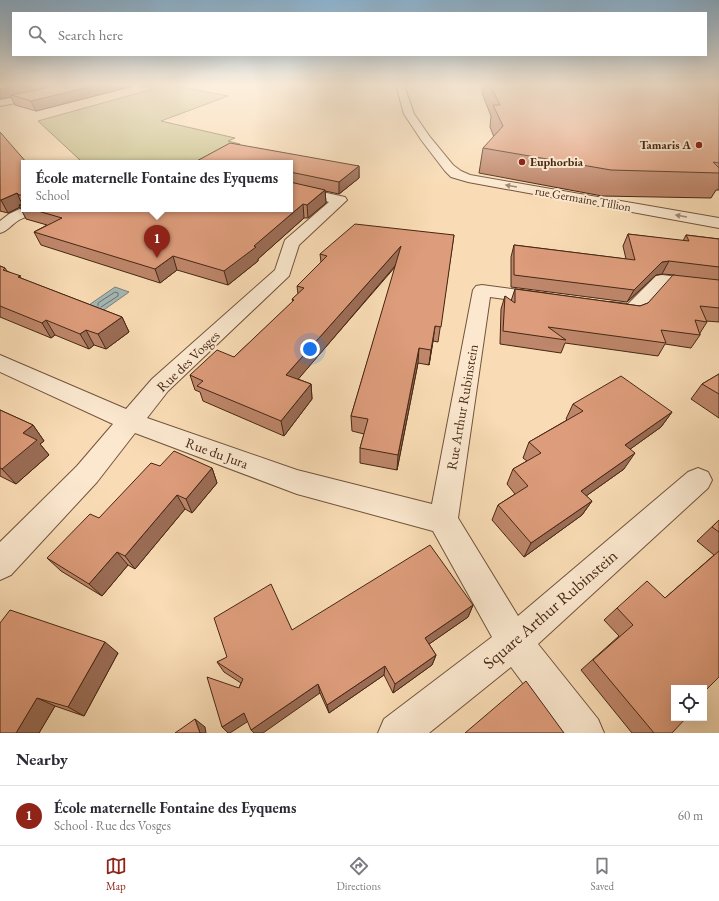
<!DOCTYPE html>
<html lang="en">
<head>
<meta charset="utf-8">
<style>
	:root { --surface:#fff; --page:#f7f7f7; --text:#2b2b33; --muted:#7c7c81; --line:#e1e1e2; --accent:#8f2418 }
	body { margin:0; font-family:"EB Garamond",serif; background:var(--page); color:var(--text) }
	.controls { position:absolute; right:12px; bottom:12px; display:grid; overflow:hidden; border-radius:0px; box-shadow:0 4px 16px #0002 }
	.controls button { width:36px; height:36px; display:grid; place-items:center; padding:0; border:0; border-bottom:1px solid var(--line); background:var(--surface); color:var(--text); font:20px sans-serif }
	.you { position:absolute; left:310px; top:349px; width:14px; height:14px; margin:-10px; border:3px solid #fff; border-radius:50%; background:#1a73e8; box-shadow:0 0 0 6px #1a73e833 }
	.badge { display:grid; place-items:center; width:26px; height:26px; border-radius:50%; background:var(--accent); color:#fff; font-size:13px; font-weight:700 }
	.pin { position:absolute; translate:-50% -33px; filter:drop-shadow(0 1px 2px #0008) }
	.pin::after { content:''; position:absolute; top:21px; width:14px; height:12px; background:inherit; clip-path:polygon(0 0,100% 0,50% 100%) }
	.popup { position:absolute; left:21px; top:160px; width:272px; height:52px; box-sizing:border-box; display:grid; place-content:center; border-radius:0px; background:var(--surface); filter:drop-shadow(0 1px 3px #0005); font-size:13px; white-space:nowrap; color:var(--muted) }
	.popup b { font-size:15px; color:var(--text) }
	.popup::after { content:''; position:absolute; left:50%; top:100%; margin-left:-8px; border:8px solid transparent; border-top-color:var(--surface) }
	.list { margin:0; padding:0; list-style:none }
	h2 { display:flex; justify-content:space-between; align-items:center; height:52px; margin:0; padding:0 16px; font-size:17px }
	h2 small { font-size:13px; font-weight:400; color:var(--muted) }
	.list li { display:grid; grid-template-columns:26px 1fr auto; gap:12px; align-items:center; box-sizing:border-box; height:60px; padding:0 16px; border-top:1px solid var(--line) }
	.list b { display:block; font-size:15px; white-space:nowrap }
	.list p { margin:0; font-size:13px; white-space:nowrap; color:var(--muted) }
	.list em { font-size:13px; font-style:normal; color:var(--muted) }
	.icon { flex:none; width:22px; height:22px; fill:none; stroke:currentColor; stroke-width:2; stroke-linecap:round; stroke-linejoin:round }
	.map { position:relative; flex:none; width:719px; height:733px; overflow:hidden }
	.search { position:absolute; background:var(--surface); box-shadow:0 4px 16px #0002; left:12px; right:12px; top:12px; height:44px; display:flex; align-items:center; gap:10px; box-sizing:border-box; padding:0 14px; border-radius:0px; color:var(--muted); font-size:15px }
	.sheet { height:112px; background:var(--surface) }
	nav { display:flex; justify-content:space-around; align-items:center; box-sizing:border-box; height:56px; border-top:1px solid var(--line); background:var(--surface); font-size:11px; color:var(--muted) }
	nav a { display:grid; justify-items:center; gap:2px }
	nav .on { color:var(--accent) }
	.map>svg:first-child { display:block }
	.green { fill:#c5be88; stroke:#86724e }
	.water { fill:#a2b9b8; stroke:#7d7f76 }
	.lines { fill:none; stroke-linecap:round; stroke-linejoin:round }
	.shore { stroke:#747066; stroke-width:1 }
	.minor-casing { stroke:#73543c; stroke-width:2 }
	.minor { fill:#fbe8cf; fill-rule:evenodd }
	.wall { fill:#be866a; stroke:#462714 }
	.shaded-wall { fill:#9b6d56; stroke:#462714 }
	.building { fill:#dd9c7b; stroke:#462714 }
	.oneway { fill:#a08872 }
	.poi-dot { fill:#8f2418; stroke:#fbe8cf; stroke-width:1.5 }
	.labels { text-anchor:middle; stroke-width:4; stroke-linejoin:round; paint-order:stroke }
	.far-poi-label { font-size:12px; font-weight:bold; fill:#462714; stroke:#fbe8cf; text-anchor:end }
	.far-street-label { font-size:12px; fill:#462714; stroke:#fbe8cf }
	.street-label { font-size:14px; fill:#462714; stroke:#fbe8cf }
	.near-street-label { font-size:17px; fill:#462714; stroke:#fbe8cf }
</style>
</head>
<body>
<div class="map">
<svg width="719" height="733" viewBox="0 0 719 733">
	<rect width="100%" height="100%" fill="#f9dcb5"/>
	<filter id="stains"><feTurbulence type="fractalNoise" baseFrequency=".005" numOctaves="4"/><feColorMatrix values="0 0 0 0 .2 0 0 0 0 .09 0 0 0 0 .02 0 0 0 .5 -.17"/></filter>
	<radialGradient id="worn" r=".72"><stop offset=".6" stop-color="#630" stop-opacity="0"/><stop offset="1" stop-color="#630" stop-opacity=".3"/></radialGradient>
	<!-- green -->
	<path class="green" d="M 134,85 L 170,85 L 228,96 L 161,121 L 235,138 L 228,141 L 240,144 L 202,163 L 68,163 L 80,160 L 38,121 L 153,89 Z"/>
	<!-- water -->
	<path class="water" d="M 115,287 L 129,292 L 101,312 L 86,307 Z"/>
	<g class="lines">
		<!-- shore -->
		<path class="shore" d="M 98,306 L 98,303 L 115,292 L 118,293 L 118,296 L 101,307"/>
		<!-- minor casing -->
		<g class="minor-casing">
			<path id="minor" d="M 396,85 L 404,85 L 414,114 L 430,137 L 453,165 L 461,171 L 470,175 L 719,218 L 719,228 L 468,182 L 451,177 L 445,171 L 422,141 L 404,114 Z
				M 43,92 L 46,93 L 46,97 L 0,106 L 0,100 Z
				M 290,185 L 345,197 L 347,200 L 299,245 L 289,276 L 168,391 L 147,418 L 297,470 L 432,504 L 473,290 L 476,286 L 482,285 L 550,294 L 552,298 L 550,302 L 543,304 L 490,297 L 458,518 L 518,616 L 688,472 L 698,468 L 708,472 L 712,480 L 708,488 L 538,644 L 598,719 L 604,733 L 560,733 L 511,667 L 429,733 L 378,733 L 384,719 L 492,637 L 433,531 L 297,494 L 135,433 L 97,482 L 11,575 L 0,580 L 0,542 L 77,466 L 113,424 L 0,372 L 0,355 L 126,409 L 152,379 L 275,270 L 285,240 L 329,202 L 290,193 Z
				M 24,207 L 24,209 L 39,209 C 35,215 26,216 19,220 C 12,224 8,231 0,233 L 0,221 L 9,214 Z
				M 662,275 L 719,282 L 719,292 L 666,286 C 642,313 643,322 604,312 L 601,308 L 604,304 L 611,302 L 628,304 L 656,276 Z"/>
		</g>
		<!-- minor -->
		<use href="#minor" class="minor"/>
	</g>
	<!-- wall -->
	<path class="wall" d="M 0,85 L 137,85 L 36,111 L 15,105 L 11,97 Z
		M 484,85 L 719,85 L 719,190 L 716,190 L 711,198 L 602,196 L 479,173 L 483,148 L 494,137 L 490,127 L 491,116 L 482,93 Z
		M 0,132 L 24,163 L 24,209 L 290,209 L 290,163 L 359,166 L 359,178 L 339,194 L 325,191 L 326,203 L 308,218 L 304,218 L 258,259 L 258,261 L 228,285 L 177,270 L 160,283 L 41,245 L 34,232 L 47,225 L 26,219 L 20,207 L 8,213 L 0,211 Z
		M 628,234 L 683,241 L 686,235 L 719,239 L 719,322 L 706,321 L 707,322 L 700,333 L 700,335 L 691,348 L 665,344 L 658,356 L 565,343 L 561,353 L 500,344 L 501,309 L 505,296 L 511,301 L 515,289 L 640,306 L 648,303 L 675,275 L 662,274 L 656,275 L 627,302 L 511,287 L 511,257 L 514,245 L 626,259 L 623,246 Z
		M 454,235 L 438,342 L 433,341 L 429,365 L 418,363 L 397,470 L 360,463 L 360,448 L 364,434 L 352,431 L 351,416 L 396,266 L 298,379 L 311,384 L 312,399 L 284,436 L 203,401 L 200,392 L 195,390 L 190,375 L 234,357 L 293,302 L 292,299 L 298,294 L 297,286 L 321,262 L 320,254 Z
		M 0,266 L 5,268 L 7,271 L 23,279 L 122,317 L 129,332 L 106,349 L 94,345 L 89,349 L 55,335 L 51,338 L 0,317 Z
		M 719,374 L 719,418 L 691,399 L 702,384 Z
		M 573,404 L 672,412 L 661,427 L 630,449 L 624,469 L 586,496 L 592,501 L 582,515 L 524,557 L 492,520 L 498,505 L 515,494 L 507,484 L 513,469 L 527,461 L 523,458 L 529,442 L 567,420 L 566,419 Z
		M 0,410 L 33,425 L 44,441 L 40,444 L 49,455 L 16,484 L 0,476 Z
		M 160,466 L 212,468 L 217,483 L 192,513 L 185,509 L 135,569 L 128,565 L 102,596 L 61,571 L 47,558 L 99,518 Z
		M 719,520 L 719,677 L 704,688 L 672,733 L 632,733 L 581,670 L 619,636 L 604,620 L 617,608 L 665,598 L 714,555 L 697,541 Z
		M 473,605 L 468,617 L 429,644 L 436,655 L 432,665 L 393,693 L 384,675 L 329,713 L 320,693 L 239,688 L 241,683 L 224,672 L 217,662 L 292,630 Z
		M 0,623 L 118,653 L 84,716 L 55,706 L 39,733 L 0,733 Z"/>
	<!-- shaded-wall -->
	<path class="shaded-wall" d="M 19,85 L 46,85 L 48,90 L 11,95 L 11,97 L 0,99 L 0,89 Z
		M 98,85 L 137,85 L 36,111 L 31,101 Z
		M 359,166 L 359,178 L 339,194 L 339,182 Z
		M 325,190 L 326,203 L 308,218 L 307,205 Z
		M 17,193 L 23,206 L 19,205 L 20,207 L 8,213 L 1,200 Z
		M 303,204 L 304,218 L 258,259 L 258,261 L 228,285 L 224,271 Z
		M 401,246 L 400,260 L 289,390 L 286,375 Z
		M 173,256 L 177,270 L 160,283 L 155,269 Z
		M 669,261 L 662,274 L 656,275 L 627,302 L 634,290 L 662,262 Z
		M 122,317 L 129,332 L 106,349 L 98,334 Z
		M 46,320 L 55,335 L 51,338 L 42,323 Z
		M 435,326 L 433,341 L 429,365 L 431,350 Z
		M 86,330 L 94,345 L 89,349 L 80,334 Z
		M 419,348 L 418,363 L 397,470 L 398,455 Z
		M 311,384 L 312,399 L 284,436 L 281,421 Z
		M 672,412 L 661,427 L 615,460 L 625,445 Z
		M 33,425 L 44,441 L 40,444 L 49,455 L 16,484 L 2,469 L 23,433 Z
		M 635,453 L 624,469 L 572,506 L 581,491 Z
		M 212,468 L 217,483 L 192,513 L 186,499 Z
		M 177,495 L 185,509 L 135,569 L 125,556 Z
		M 592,501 L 582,515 L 524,557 L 531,543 Z
		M 117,552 L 128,565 L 102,596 L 89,584 Z
		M 473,605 L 468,617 L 422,649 L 425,638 Z
		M 105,642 L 118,653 L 84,716 L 68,707 Z
		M 436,655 L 432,665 L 393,693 L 395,684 Z
		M 385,666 L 384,675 L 329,713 L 327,705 Z
		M 318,684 L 320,693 L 263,733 L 254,733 L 251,730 Z
		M 37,698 L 55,706 L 39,733 L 16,733 Z
		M 244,713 L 250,720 L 230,733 L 228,733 L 222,727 Z
		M 195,719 L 205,727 L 206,733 L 200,733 Z"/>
	<!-- building -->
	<path class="building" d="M 0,85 L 19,85 L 0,89 Z
		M 48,85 L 98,85 L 31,101 L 11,95 L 47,88 Z
		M 490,85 L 719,85 L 719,163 L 713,162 L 719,168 L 719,173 L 611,170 L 483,148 L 503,126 L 493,105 L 500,105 Z
		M 0,132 L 27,163 L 24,163 L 24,195 L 19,195 L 17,193 L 1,200 L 0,200 Z
		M 230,143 L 359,166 L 339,182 L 290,172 L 290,163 L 193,163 Z
		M 290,182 L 325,190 L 307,205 L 303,204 L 254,246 L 256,247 L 224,271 L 173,256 L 155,269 L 34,232 L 62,218 L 31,209 L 290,209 Z
		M 24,203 L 24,207 L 19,205 Z
		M 355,224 L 454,235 L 441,327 L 435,326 L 431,350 L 419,348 L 398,455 L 360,448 L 368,419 L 351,416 L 401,246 L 286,375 L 311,384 L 281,421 L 197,386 L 203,381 L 190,375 L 217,350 L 234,357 L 294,300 L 292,299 L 304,288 L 297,286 L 327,256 L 320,254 Z
		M 628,234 L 689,241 L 686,235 L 719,239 L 719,267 L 669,261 L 662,262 L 634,290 L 514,275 L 514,245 L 635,260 Z
		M 0,266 L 5,268 L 3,270 L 21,276 L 18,277 L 122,317 L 98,334 L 86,330 L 80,334 L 46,320 L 42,323 L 0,306 Z
		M 673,275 L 719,280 L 719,308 L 700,306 L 707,322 L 695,320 L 700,335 L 661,330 L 666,343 L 548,327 L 566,340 L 503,331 L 505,296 L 515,303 L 515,289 L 640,306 L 648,303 Z
		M 719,374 L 719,394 L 702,384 Z
		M 621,376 L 672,412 L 625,445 L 635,453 L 581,491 L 592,501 L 531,543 L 498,505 L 528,486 L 513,469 L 541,453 L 529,442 L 583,411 L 573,404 Z
		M 0,410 L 33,425 L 23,433 L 37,440 L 2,469 L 0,468 Z
		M 174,451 L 212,468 L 186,499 L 177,495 L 125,556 L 117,552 L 89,584 L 47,558 L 90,514 L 99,518 L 151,463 L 160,466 Z
		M 719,520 L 719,532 L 712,527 Z
		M 430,545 L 473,605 L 425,638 L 436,655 L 395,684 L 385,666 L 327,705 L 318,684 L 251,730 L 244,713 L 222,727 L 207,677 L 239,688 L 243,679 L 217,662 L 227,657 L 214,618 L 271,584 L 292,630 Z
		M 719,551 L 719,677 L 704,692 L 704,688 L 674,688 L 674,718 L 686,718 L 672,733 L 654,733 L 593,660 L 633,625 L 617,608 L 647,581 L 665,598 Z
		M 10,610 L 105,642 L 68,707 L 37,698 L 16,733 L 0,733 L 0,623 Z
		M 526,681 L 564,733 L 465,733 Z
		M 195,719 L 200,733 L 175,733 Z"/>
	<!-- one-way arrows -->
	<defs><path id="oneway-solid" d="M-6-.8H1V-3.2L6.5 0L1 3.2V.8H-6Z"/></defs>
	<g class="oneway">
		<use href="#oneway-solid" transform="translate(511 186) rotate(-170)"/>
		<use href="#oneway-solid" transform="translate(681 216) rotate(-170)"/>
	</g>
	<!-- sky -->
	<linearGradient id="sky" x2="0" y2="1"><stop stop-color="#8cb6d5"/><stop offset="0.45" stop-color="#fcefde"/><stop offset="1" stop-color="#fcefde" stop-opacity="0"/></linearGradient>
	<rect width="719" height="188" fill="url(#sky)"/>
	<!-- markers -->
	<g class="poi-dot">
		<circle cx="699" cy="145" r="4"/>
		<circle cx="522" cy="162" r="4"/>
	</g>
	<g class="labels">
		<!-- far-poi labels -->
		<g class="far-poi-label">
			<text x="691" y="149">Tamaris A</text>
			<text x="530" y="166" text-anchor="start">Euphorbia</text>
		</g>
		<!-- far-street labels -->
		<g class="far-street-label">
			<text transform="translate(583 199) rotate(10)" y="4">rue Germaine Tillion</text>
		</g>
		<!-- street labels -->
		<g class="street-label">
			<text transform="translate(188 361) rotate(-44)" y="5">Rue des Vosges</text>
			<text transform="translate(462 407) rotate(-80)" y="5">Rue Arthur Rubinstein</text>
			<text transform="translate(217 453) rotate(20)" y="5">Rue du Jura</text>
		</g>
		<!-- near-street labels -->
		<g class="near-street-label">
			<text transform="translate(550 609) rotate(-41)" y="6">Square Arthur Rubinstein</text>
		</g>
	</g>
	<rect width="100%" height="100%" filter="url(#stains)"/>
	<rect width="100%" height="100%" fill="url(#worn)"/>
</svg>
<div class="controls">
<button><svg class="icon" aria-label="locate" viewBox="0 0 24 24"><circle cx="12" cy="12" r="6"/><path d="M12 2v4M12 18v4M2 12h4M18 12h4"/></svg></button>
</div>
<div class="you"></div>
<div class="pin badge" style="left:157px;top:258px">1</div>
<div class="popup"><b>École maternelle Fontaine des Eyquems</b>School</div>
<div class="search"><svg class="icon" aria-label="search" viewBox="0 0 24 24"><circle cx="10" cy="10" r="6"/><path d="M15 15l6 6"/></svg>Search here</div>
</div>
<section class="sheet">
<h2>Nearby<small></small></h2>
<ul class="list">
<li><span class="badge">1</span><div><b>École maternelle Fontaine des Eyquems</b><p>School · Rue des Vosges</p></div><em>60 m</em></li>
</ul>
</section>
<nav>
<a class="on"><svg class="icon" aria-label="map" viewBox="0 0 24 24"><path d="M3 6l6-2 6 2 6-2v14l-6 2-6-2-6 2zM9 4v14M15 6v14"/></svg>Map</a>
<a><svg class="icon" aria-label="directions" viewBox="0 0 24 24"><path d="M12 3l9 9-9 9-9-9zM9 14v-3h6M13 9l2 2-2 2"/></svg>Directions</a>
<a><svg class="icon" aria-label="saved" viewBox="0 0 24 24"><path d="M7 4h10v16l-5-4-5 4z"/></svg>Saved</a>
</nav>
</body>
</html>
